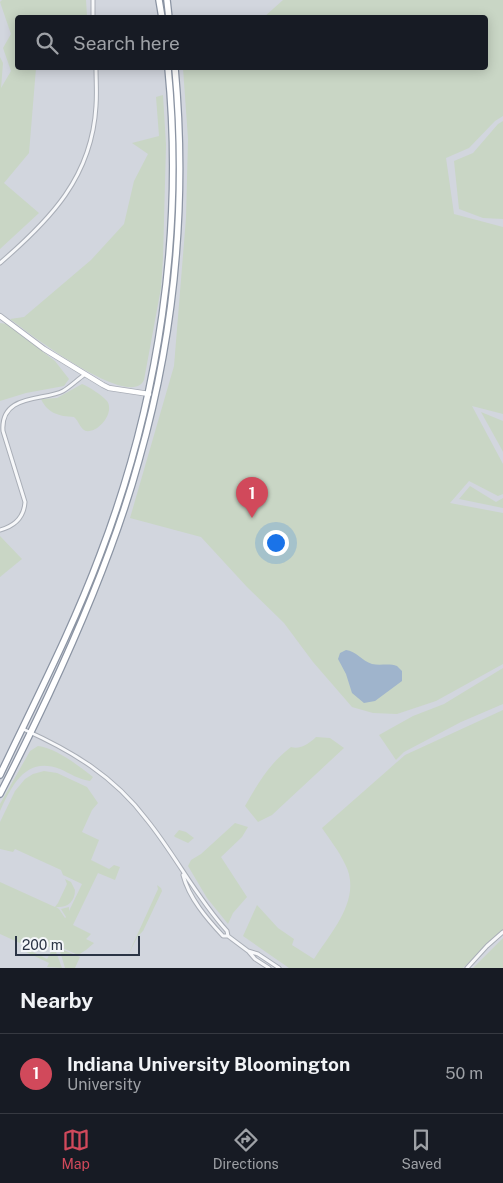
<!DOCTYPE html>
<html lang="en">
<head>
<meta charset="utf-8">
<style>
	:root { --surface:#171b24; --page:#20242c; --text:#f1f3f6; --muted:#9ea1a6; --line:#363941; --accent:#d1495b }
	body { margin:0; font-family:"Public Sans",sans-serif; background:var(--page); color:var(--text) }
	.scale { position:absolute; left:15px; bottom:12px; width:125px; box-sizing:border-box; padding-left:5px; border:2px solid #2b3445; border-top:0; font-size:14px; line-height:18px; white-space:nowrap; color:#2b3445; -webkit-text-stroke:4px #f4f6f9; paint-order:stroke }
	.you { position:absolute; left:275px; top:542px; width:18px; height:18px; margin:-12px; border:4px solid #fff; border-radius:50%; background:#1a73e8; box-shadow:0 0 0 8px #1a73e833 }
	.badge { display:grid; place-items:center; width:32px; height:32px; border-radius:50%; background:var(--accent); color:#fff; font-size:16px; font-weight:700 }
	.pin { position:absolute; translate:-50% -41px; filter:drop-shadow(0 1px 2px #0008) }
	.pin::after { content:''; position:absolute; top:26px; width:18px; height:15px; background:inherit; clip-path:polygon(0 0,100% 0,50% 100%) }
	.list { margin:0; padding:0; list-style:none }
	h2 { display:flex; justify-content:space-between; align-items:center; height:65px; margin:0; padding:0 20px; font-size:21px }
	h2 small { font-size:16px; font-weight:400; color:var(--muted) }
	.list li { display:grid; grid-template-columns:32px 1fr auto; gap:15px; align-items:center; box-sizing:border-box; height:80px; padding:0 20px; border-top:1px solid var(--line) }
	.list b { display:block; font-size:19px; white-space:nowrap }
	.list p { margin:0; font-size:16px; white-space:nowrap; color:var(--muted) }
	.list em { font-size:16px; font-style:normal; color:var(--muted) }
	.icon { flex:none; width:28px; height:28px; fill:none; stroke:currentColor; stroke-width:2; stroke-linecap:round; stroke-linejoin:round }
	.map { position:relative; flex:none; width:503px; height:968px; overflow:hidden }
	.search { position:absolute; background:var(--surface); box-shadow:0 2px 12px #0003; left:15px; right:15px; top:15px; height:55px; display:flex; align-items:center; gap:12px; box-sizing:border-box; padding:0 18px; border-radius:5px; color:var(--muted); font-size:19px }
	.sheet { height:145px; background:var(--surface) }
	nav { display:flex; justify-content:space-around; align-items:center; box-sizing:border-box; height:70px; border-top:1px solid var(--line); background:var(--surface); font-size:14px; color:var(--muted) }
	nav a { display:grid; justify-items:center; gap:2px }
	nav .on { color:var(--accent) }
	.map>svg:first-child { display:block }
	.built { fill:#d2d6de; fill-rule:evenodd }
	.green { fill:#c9d6c5 }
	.water { fill:#9fb4cc }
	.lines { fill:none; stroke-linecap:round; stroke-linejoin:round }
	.minor-casing { stroke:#a9aeb7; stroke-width:5 }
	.secondary-casing { stroke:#a9aeb7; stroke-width:6 }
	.trunk-casing { stroke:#8b94a3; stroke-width:8 }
	.minor { stroke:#f7f8fa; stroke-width:3 }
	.secondary { stroke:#fff; stroke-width:4.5 }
	.trunk { stroke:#fff; stroke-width:5.5 }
</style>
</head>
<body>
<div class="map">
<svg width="503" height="968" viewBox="0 0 503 968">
	<rect width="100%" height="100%" fill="#e4e7ec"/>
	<!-- built -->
	<path class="built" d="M 0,0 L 503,0 L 503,968 L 0,968 ZM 18,18 L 486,18 L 486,68 L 18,68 Z"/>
	<!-- green -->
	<path class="green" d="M 2,0 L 86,0 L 87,17 L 18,18 L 18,68 L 36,68 L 29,153 L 4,183 L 39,213 L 0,249 L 0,57 L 3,63 L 1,88 L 11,71 L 3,48 L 11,34 L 0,2 Z
		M 283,0 L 503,0 L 503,116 L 495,121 L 469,148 L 446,158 L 454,214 L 503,227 L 503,414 L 472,406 L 503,464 L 503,494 L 498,496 L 469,481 L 450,503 L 503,513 L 503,664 L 436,701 L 397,714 L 373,713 L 352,707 L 313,662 L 284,623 L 247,587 L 201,537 L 130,518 L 174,366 L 186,218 L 188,139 L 183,68 L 486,68 L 486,18 L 264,17 Z
		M 163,95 L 166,145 L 163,258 L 161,288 L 144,380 C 130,411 27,332 10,319 L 24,317 L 91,260 L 124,224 L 134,181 L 148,154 L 132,143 L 159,136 L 156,97 Z
		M 503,121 L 503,219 L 483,218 L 459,209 L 454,161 L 473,153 L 498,124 Z
		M 0,323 L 7,324 L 55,361 L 69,379 L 64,386 L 26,393 L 0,401 Z
		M 82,384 C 89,387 102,395 107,401 C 115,412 99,433 86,431 C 80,429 79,421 74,417 C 59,416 48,414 41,399 L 57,398 Z
		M 481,412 L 503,421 L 503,452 L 501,448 Z
		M 470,486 L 496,502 L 503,498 L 503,508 L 459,499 Z
		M 0,536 L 22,559 L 0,577 Z
		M 503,668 L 503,704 L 461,722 L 404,752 L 396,760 L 379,735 L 413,716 L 444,704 Z
		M 503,710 L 503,930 L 463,968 L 289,968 L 243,936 L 257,905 L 278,928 L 294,939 L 292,945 L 314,959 C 331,932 363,898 345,864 C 339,851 330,840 322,828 L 405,755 Z
		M 316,737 L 330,738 L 344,748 L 272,815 L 258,822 L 245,806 C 259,782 268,765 291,747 C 300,750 310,743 316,737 Z
		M 38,746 C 56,748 79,766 93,777 L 90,781 C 80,780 69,773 60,769 C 26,756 12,785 0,811 L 0,804 L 30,751 Z
		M 44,771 L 57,773 L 87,787 L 98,803 L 92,810 L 82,832 L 99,840 L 91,860 L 109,869 L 114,865 L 120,867 L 115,880 L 98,873 L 73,925 L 91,934 L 86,939 L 94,943 L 86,950 L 78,955 L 58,946 L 33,949 L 0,934 L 0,882 L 55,907 L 58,903 L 67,884 L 65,879 L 71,882 L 75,890 C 75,902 67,908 56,907 L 59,909 L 65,918 L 66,917 L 61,909 L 69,907 L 69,911 L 82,884 L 63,875 L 61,870 L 15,849 L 13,852 L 0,849 L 0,822 L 15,791 L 25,779 L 33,774 Z
		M 235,823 L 248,827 L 242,837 L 221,857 L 247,897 L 233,913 L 228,924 L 207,898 L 188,866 L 191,860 L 201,854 Z
		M 179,830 L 186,832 L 194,838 L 188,843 L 175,837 L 174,836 Z
		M 157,885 L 161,888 L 162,891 L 143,931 L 138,936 L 128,955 L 158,889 Z
		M 503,938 L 503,968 L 473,968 Z
		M 25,948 L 47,959 L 52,950 L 55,949 L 62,968 L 47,967 L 49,963 L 22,950 Z
		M 59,948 L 80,957 L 75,968 L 65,968 Z"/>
	<!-- water -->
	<path class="water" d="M 346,650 C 356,651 362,661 372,664 C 380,666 389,663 397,666 L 402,671 L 402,681 L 375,701 L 364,703 L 352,693 L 346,674 L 338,659 L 340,653 Z"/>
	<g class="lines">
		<!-- minor casing -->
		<g class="minor-casing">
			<path id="minor" d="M 93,0 L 93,18
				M 0,263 C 50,220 92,177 96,106 C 97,93 96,80 96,68
				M 0,530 C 15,526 24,517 25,502 L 3,431 C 0,393 45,401 63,391 C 70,387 77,380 84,375
				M 23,729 C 72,751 114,776 147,820 C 176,856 196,897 227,931 L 228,936
				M 183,875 C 189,898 207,919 223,936 L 228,936 L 248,951 L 258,954 L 279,968
				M 249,952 L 255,959 L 269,968
				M 467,968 L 487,946 L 503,932"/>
		</g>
		<!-- secondary casing -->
		<g class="secondary-casing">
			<path id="secondary" d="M 0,316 L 44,349 L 103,385 L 109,388 L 149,394"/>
		</g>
		<!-- trunk casing -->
		<g class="trunk-casing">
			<path id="trunk" d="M 159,0 L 162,18
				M 167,0 L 169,18
				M 0,775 C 34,703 72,630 100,555 C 159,401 184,232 168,68
				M 0,794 C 17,761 33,728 49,694 C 84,619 117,541 139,460 C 175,333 187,199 175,68"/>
		</g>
		<!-- minor -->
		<use href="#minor" class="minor"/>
		<!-- secondary -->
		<use href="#secondary" class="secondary"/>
		<!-- trunk -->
		<use href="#trunk" class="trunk"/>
	</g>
</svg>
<div class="scale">200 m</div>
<div class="you"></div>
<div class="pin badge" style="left:252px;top:518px">1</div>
<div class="search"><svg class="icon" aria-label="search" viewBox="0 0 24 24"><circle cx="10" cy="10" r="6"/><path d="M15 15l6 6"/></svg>Search here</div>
</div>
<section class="sheet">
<h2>Nearby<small></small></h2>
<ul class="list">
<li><span class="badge">1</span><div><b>Indiana University Bloomington</b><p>University</p></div><em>50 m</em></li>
</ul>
</section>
<nav>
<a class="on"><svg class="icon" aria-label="map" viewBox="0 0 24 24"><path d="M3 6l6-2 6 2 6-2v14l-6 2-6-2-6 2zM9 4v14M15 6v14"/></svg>Map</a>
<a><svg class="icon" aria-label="directions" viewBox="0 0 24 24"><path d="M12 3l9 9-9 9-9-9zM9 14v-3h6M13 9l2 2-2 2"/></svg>Directions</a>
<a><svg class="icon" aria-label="saved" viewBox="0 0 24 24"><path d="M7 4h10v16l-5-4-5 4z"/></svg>Saved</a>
</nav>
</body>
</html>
